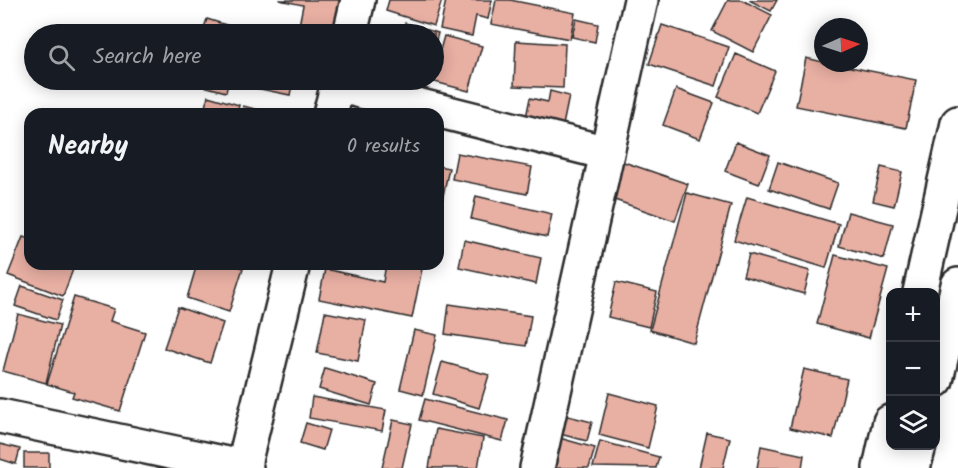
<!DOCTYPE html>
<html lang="en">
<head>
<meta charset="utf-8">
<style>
	:root { --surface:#171b24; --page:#20242c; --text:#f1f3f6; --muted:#9ea1a6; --line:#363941 }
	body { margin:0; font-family:Kalam,sans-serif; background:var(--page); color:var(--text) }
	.controls { position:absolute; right:18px; bottom:18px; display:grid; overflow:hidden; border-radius:12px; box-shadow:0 3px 15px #0003 }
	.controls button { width:54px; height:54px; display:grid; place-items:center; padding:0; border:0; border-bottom:2px solid var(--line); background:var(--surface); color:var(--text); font:30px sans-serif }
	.compass { position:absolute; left:814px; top:18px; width:54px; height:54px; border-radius:50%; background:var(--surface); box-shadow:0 3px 15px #0003; rotate:87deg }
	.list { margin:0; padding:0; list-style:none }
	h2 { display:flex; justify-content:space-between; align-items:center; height:78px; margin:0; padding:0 24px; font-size:26px }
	h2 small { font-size:20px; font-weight:400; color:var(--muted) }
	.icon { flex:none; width:33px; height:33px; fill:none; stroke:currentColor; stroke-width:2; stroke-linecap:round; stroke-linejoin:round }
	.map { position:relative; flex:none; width:958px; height:468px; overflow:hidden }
	.search { position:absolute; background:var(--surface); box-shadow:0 3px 15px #0003; left:24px; top:24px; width:420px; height:66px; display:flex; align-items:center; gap:15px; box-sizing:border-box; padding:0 21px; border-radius:33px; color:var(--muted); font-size:22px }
	.panel { position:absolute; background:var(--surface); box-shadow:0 3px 15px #0003; left:24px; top:108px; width:420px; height:162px; border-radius:18px }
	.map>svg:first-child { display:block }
	.building { fill:#e8afa3; stroke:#2b2b2b; stroke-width:1.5 }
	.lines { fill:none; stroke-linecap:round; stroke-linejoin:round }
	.minor-casing { stroke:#2b2b2b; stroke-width:38 }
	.major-casing { stroke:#2b2b2b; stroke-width:38 }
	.minor { stroke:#fff; stroke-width:33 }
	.major { stroke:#fff; stroke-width:33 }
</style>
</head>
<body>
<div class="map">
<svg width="958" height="468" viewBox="0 0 958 468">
	<rect width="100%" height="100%" fill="#fff"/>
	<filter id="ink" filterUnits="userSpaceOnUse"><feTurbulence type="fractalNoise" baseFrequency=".0167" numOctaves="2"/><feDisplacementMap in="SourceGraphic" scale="12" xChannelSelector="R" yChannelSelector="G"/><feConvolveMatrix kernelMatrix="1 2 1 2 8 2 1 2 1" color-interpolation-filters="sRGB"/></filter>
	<g filter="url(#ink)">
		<!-- building -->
		<path class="building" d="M 279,0 L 341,0 L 335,34 L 316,34 L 298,31 L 303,5 Z
			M 389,0 L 442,0 L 434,26 L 386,11 Z
			M 446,0 L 492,0 L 488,19 L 476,16 L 472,36 L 440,29 Z
			M 496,0 L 510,0 L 575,13 L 570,39 L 491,24 Z
			M 728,0 L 742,0 L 772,15 L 753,52 L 712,31 Z
			M 749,0 L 777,0 L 771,11 Z
			M 207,19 L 255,34 L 202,34 Z
			M 576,19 L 598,24 L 595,42 L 572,37 Z
			M 405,23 L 438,33 L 434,48 L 434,34 L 402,34 Z
			M 662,25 L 729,47 L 716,86 L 649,64 Z
			M 444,36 L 482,46 L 469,91 L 431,81 L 434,80 L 434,71 Z
			M 516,41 L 565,44 L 563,88 L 514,86 Z
			M 736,54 L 775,71 L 757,113 L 718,97 Z
			M 806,58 L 823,62 L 823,63 L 830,63 L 916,80 L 906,128 L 796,106 Z
			M 181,80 L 229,80 L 226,92 Z
			M 256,80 L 293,80 L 290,95 L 255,88 Z
			M 676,89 L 714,103 L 700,139 L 663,125 Z
			M 550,91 L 569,96 L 562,130 L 525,122 L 530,98 L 548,102 Z
			M 208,96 L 239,105 L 237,114 L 203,114 Z
			M 243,106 L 275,114 L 241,114 Z
			M 736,142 L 770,155 L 759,184 L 725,171 Z
			M 457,153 L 532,167 L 527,194 L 452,179 Z
			M 618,160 L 688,184 L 675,221 L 606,197 Z
			M 778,162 L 838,183 L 829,209 L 769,189 Z
			M 438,166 L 449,168 L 439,215 L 438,215 Z
			M 881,167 L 902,172 L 894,206 L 873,201 Z
			M 687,193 L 731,205 L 694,343 L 650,330 Z
			M 476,196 L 552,214 L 547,237 L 471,219 Z
			M 747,197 L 839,224 L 826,268 L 734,240 Z
			M 848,212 L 893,224 L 884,259 L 839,246 Z
			M 23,237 L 30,239 L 30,264 L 75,264 L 63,296 L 8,275 Z
			M 464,240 L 541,258 L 536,284 L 459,267 Z
			M 749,254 L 810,271 L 804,294 L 743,276 Z
			M 835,255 L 888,269 L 869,338 L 817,324 Z
			M 197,264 L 230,264 L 243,268 L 229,312 L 187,298 Z
			M 386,264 L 423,264 L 412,318 L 319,299 L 325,269 L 383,282 Z
			M 616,282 L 657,292 L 649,327 L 608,317 Z
			M 22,286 L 63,300 L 56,320 L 15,306 Z
			M 74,297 L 114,309 L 110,321 L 145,332 L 120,411 L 72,397 L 74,392 L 47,384 Z
			M 449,304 L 531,316 L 526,346 L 445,334 Z
			M 178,307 L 223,323 L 210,363 L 164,348 Z
			M 325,312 L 366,320 L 358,361 L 317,353 Z
			M 18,314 L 60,325 L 46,383 L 3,371 Z
			M 414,330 L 437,335 L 423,395 L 400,389 Z
			M 442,362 L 489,375 L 479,408 L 433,394 Z
			M 325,368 L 377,384 L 371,405 L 319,389 Z
			M 804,369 L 847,379 L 833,438 L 790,428 Z
			M 609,393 L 658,406 L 648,448 L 599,435 Z
			M 312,397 L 386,410 L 382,431 L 309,418 Z
			M 425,399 L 508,420 L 502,441 L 419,420 Z
			M 560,414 L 592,422 L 587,441 L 556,433 Z
			M 393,420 L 412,424 L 402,468 L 382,468 Z
			M 306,423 L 329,430 L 323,450 L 300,443 Z
			M 436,429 L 483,438 L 478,468 L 429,468 Z
			M 707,433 L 730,438 L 723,468 L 699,468 Z
			M 556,437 L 595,448 L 589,468 L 553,468 Z
			M 600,441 L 659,457 L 656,468 L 593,467 Z
			M 0,444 L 20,449 L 16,464 L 0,459 Z
			M 761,446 L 804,455 L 802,468 L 757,468 Z
			M 24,453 L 49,453 L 49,468 L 24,468 Z"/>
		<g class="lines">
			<!-- minor casing -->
			<g class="minor-casing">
				<path id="minor" d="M 350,34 L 358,0
					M 337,85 L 607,153
					M 330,114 L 339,80
					M 0,416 L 246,468
					M 243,468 L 293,264
					M 537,468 L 641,0"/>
			</g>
			<!-- major casing -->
			<g class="major-casing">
				<path id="major" d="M 920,292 L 958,123
					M 936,380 L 958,285
					M 880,468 L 890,422
					M 913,468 L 919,446"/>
			</g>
			<!-- minor -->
			<use href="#minor" class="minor"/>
			<!-- major -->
			<use href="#major" class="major"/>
		</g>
	</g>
</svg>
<div class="controls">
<button>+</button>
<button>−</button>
<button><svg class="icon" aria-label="layers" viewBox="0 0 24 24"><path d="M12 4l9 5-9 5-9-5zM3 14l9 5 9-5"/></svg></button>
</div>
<svg class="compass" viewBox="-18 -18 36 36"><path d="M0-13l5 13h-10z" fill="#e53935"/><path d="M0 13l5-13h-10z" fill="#9ea1a6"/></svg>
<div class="search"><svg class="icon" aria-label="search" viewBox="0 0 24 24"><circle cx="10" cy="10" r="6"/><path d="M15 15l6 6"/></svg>Search here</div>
<section class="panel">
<h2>Nearby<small>0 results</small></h2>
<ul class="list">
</ul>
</section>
</div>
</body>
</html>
